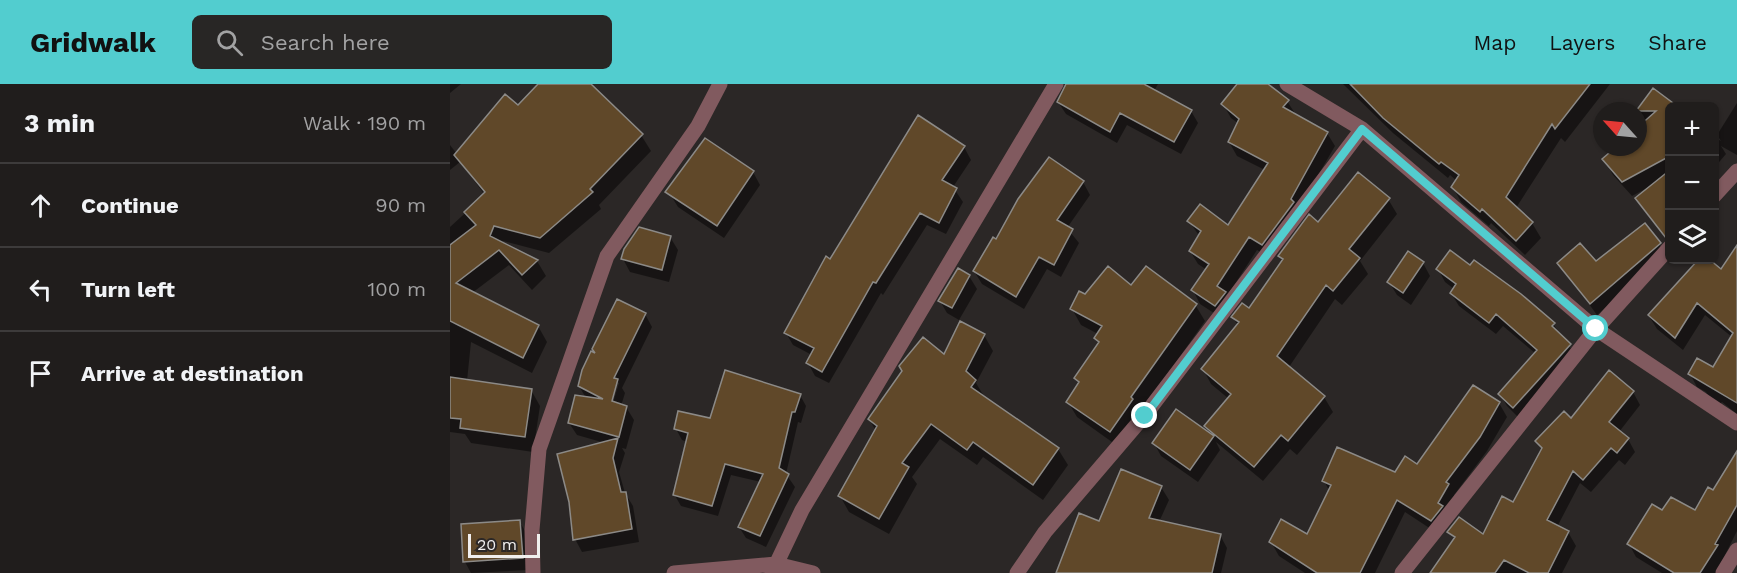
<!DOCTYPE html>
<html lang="en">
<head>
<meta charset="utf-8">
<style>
	:root { --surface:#201d1c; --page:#282625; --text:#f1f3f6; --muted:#a2a2a3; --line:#3d3b3b; --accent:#52cdcf }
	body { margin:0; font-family:"Work Sans",sans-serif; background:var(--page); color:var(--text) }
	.controls { position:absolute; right:18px; top:18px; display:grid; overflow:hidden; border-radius:9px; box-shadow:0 2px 4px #0004 }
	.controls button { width:54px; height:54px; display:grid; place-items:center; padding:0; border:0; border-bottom:2px solid var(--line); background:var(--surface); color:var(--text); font:30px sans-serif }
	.compass { position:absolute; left:1143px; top:18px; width:54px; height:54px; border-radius:50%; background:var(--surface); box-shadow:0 2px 4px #0004; rotate:297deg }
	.scale { position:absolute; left:18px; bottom:15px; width:72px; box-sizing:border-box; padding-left:6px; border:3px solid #f1efee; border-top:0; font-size:16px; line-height:21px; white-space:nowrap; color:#f1efee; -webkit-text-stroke:4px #2b2726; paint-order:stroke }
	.stop { position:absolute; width:18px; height:18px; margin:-14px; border:4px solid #52cdcf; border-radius:50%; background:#fff }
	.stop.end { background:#52cdcf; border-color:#fff; box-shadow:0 2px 6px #0008 }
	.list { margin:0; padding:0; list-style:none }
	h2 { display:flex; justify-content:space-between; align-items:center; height:78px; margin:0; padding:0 24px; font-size:26px }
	h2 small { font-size:20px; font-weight:400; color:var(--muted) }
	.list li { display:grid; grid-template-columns:39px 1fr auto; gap:18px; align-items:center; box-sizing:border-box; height:84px; padding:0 24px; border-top:2px solid var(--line) }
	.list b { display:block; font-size:22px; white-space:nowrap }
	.list em { font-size:20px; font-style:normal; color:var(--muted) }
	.icon { flex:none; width:33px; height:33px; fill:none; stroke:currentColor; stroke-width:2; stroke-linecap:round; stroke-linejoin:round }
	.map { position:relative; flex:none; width:1287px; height:489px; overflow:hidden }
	header { display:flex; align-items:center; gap:36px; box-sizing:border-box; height:84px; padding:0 30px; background:var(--accent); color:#111 }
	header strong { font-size:28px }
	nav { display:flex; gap:33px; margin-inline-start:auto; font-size:21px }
	.search { width:420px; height:54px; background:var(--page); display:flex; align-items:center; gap:15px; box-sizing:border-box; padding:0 21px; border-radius:9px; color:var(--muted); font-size:22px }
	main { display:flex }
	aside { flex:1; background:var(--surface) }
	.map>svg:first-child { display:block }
	.shadow { fill:#0007; fill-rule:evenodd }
	.building { fill:#604829; stroke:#8c8a87; stroke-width:1.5 }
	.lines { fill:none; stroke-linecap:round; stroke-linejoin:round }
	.minor { stroke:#815a5f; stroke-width:15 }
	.route { stroke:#52cdcf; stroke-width:8 }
</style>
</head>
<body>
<header>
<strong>Gridwalk</strong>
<div class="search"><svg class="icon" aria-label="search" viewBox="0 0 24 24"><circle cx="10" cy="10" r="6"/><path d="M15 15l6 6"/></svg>Search here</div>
<nav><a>Map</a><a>Layers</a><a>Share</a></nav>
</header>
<main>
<aside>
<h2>3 min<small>Walk · 190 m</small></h2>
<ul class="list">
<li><svg class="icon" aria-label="ahead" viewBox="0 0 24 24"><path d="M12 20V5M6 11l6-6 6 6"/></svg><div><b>Continue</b></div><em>90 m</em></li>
<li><svg class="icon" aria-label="left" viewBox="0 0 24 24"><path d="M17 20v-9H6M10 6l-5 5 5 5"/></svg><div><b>Turn left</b></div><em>100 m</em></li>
<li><svg class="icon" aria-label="arrive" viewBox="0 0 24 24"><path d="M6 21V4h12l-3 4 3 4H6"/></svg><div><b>Arrive at destination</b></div></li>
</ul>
</aside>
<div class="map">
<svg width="1287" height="489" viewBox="0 0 1287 489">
	<rect width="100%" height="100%" fill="#2b2726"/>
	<!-- shadow -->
	<path class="shadow" d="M 0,0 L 11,0 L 0,9 Z
		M 90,0 L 139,0 L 191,51 L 201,67 L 149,121 L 151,125 L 99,169 L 53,157 L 52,160 L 87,177 L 96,192 L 82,206 L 59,181 L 22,209 L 88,242 L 97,258 L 82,289 L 21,258 L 17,297 L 81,306 L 90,322 L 83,368 L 21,359 L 15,350 L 0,348 L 0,143 L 35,111 L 10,78 L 0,86 L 0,61 L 7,70 L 68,23 Z
		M 639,0 L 708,0 L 704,7 L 741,27 L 748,39 L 731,70 L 677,41 L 667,59 L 616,30 L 608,18 Z
		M 789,0 L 816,0 L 837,17 L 846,31 L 877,49 L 885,62 L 820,174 L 807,166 L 777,212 L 773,235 L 750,220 L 743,206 L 757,186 L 748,180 L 740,167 L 750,153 L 739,137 L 778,143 L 815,86 L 787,72 L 779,58 L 789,40 L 781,34 L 773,20 Z
		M 893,0 L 1160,0 L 1115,58 L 1111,54 L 1066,124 L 1082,139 L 1091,154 L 1075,171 L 1041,139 L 1039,142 L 1011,118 L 1003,103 L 1007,97 L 1000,91 L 998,94 L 943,49 Z
		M 1203,6 L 1225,22 L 1220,22 L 1219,159 L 1187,114 L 1197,104 L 1182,112 L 1163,91 L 1154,75 L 1168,63 L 1188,63 L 1188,27 Z
		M 1287,19 L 1287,71 L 1271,62 L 1276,70 L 1264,84 L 1264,53 L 1271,57 L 1267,51 Z
		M 514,63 L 521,76 L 503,103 L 513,118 L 496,150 L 477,141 L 433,211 L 431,209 L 379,299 L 365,292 L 358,279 L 362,271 L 343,261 L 336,249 L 381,177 Z
		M 303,88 L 310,101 L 274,154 L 228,123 L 220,110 Z
		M 633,98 L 640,111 L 617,144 L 629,159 L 611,193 L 597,185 L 574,225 L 532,200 L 524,187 Z
		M 938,115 L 947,130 L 910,177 L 918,190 L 892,221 L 885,215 L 839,283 L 874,313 L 883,328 L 847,371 L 840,365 L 813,397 L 766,358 L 770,366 L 748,398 L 711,372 L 704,359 L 763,353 L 756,342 L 779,315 L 761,300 L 753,285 L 788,242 L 783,233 L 800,226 L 833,177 L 830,172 L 868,140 Z
		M 220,153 L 228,166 L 219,198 L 180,188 L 173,175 Z
		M 1209,160 L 1216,171 L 1147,231 L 1109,179 L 1145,180 Z
		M 1287,164 L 1287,330 L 1272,318 L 1268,322 L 1261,317 L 1256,308 L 1247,303 L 1240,290 L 1263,285 L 1282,253 L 1255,231 L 1233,266 L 1207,245 L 1199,232 L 1249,176 L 1258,176 L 1272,187 Z
		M 973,179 L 980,192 L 961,221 L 947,211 L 939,198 Z
		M 696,184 L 746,222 L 755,237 L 690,329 L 669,363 L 627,333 L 618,318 L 629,301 L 626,294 L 649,260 L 646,254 L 648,250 L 631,241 L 622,225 L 635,212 L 682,203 Z
		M 988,185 L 1103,240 L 1127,273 L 1070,335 L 1057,322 L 1050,310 L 1086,270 L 1053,242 L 1046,250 L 1009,222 L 1001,209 L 1004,205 L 995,198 Z
		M 519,192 L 527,205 L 509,236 L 497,229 L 490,217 Z
		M 195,230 L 202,243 L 172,304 L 175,309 L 171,322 L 176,323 L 184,336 L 176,365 L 172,364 L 175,369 L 169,388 L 175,409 L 183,422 L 189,458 L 132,468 L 125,455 L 155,359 L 127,351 L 119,339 L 136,314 L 129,302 L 147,272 ZM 166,297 L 169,299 L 161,325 L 159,324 Z
		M 534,251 L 543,267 L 526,299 L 535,314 L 608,365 L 618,381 L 593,416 L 533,373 L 527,381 L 490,355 L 462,393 L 467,400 L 439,450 L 399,428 L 390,412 L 426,347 L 419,335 L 494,272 Z
		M 1183,308 L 1190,321 L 1169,348 L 1178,355 L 1185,368 L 1175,381 L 1169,376 L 1141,408 L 1130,399 L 1107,443 L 1118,448 L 1126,462 L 1112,489 L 981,489 L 1034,452 L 1064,420 L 1092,366 L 1087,357 L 1121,336 Z
		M 350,311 L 356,322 L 351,339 L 348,338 L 336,390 L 345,403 L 316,463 L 296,454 L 289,443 L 311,398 L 281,391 L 268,432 L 231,422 L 224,410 L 237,358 L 232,356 L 226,345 Z
		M 1049,319 L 1057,333 L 1037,367 L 1004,411 L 1006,415 L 987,449 L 955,428 L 925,489 L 855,489 L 829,472 L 821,458 L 858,452 L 880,408 L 874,397 L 946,390 L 968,382 Z
		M 1287,371 L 1287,447 L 1266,489 L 1212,489 L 1186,473 L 1179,460 L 1213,429 L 1245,428 L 1264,408 Z
		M 711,403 L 719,416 L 709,438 L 770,451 L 777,464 L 771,489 L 607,489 L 650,439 Z
		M 69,437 L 77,450 L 79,486 L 21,489 L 15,478 Z"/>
	<!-- building -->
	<path class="building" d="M 88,0 L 141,0 L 193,50 L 140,105 L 143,108 L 90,154 L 44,142 L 40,152 L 88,176 L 72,191 L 49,166 L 6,199 L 89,241 L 73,274 L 0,237 L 0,161 L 26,141 L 14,128 L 35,108 L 4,71 L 55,10 L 68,21 Z
		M 616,0 L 694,0 L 742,26 L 724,58 L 670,29 L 660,48 L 607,18 Z
		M 787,0 L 818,0 L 839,16 L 833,23 L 878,48 L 841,115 L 844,118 L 812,161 L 799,153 L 767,202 L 776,208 L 765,222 L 741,206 L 759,180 L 739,167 L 751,147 L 737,137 L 750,120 L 778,141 L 818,79 L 778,58 L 789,35 L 771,20 Z
		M 900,0 L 1140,0 L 1105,45 L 1102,40 L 1056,113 L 1083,138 L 1066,157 L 1032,125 L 1030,128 L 1001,103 L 1009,91 L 991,78 L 989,80 L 933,34 Z
		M 1203,4 L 1227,22 L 1220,22 L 1220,72 L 1172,98 L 1152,75 L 1166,63 L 1188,63 L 1188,43 L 1206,27 L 1186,27 Z
		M 468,31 L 515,62 L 492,96 L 507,104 L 489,139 L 470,129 L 426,199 L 423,198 L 372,288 L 356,279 L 364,264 L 334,249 L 376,172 L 380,175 Z
		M 255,54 L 304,87 L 267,142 L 215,108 Z
		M 599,73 L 634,97 L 607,136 L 623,145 L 604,181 L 589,173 L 566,213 L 523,187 L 543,153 L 546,155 L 568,115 Z
		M 1220,86 L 1220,154 L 1216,154 L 1185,114 Z
		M 908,88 L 940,114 L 899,165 L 910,174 L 883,207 L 876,201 L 827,272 L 875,312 L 838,357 L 831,351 L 804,383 L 754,342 L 781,310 L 751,285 L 789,238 L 781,233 L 792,219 L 799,224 L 833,175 L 828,172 L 859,130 L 868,138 Z
		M 1195,139 L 1211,159 L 1140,220 L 1107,179 L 1130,159 L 1146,177 Z
		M 189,143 L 221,152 L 212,186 L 171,175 L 174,165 Z
		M 1287,161 L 1287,319 L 1238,290 L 1247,274 L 1263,283 L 1283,249 L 1247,219 L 1225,254 L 1198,231 L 1248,176 L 1260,176 L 1271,185 Z
		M 1000,166 L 1020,181 L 1024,176 L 1071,210 L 1105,239 L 1102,242 L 1121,260 L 1063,324 L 1048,310 L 1087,266 L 1046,230 L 1039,239 L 1000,209 L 1006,200 L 986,185 Z
		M 958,167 L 974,178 L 953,209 L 937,198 Z
		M 658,182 L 681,201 L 696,182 L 747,220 L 681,313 L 683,315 L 660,348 L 616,318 L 629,298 L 624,294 L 649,258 L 644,254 L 652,242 L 620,225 L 629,207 L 635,210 Z
		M 508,184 L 520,191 L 502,224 L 488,217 Z
		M 167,215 L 196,229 L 164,294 L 168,295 L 162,317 L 177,322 L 169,353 L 118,339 L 125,311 L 153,315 L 128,302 L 132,286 L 141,267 L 145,269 L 142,265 Z
		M 510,237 L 535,250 L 516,287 L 526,296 L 521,303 L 609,364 L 583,401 L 523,358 L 517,366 L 481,340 L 452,379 L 459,383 L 429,435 L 388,412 L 427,342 L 418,335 L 452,287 L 449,282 L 473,253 L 494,270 Z
		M 275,286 L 351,310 L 345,328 L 342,328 L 329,384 L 339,390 L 310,452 L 288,443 L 313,390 L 275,380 L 262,422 L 223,411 L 238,349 L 224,345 L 228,327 L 260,334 Z
		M 1159,286 L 1184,307 L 1159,338 L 1179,354 L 1167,369 L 1161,364 L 1133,396 L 1123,387 L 1097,436 L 1119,447 L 1098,489 L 1079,489 L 1054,476 L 1045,489 L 980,489 L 1005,453 L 997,448 L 1009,433 L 1033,450 L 1052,412 L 1063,418 L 1092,364 L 1085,357 L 1114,327 L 1121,334 Z
		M 0,293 L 82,305 L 75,353 L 10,344 L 11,335 L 0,334 Z
		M 1023,301 L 1050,318 L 1030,353 L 996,398 L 999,400 L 988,419 L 993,422 L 981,437 L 947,416 L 910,489 L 867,489 L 819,458 L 831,435 L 857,450 L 881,401 L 872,397 L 887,363 L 945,388 L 955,372 L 967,380 Z
		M 726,325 L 764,352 L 740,386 L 702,359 Z
		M 168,354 L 163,374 L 171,408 L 176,408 L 182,445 L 123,456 L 119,418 L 107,370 Z
		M 1287,367 L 1287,421 L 1265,460 L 1268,461 L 1250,489 L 1224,489 L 1177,460 L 1202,420 L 1212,426 L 1221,413 L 1245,426 L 1258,403 L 1263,406 Z
		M 671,385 L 712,402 L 699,434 L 771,450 L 762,489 L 606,489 L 629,429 L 649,437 Z
		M 70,436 L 73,474 L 13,478 L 11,440 Z"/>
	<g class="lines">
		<!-- minor -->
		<path class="minor" d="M 837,0 L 912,45 L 1146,245 L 1287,339
			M 1264,112 L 1287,87
			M 83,489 L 82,446 L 89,365 L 157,172 L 248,42 L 270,0
			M 224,489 L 326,480 L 363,489
			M 322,489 L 352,426 L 606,0
			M 567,489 L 595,448 L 695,331 L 912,45
			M 952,489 L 1146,245 L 1220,163
			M 1273,489 L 1287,466"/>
	</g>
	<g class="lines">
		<!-- route -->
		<path class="route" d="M 695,332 L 912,45 L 1146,245"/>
	</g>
</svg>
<div class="controls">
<button>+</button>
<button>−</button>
<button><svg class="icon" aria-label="layers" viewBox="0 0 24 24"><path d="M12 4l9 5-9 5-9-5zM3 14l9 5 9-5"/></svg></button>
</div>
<svg class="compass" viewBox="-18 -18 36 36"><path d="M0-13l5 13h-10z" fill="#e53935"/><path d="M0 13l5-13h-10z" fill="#a2a2a3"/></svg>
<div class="scale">20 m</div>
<div class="stop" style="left:1146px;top:245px"></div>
<div class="stop end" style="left:695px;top:332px"></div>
</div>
</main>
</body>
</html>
